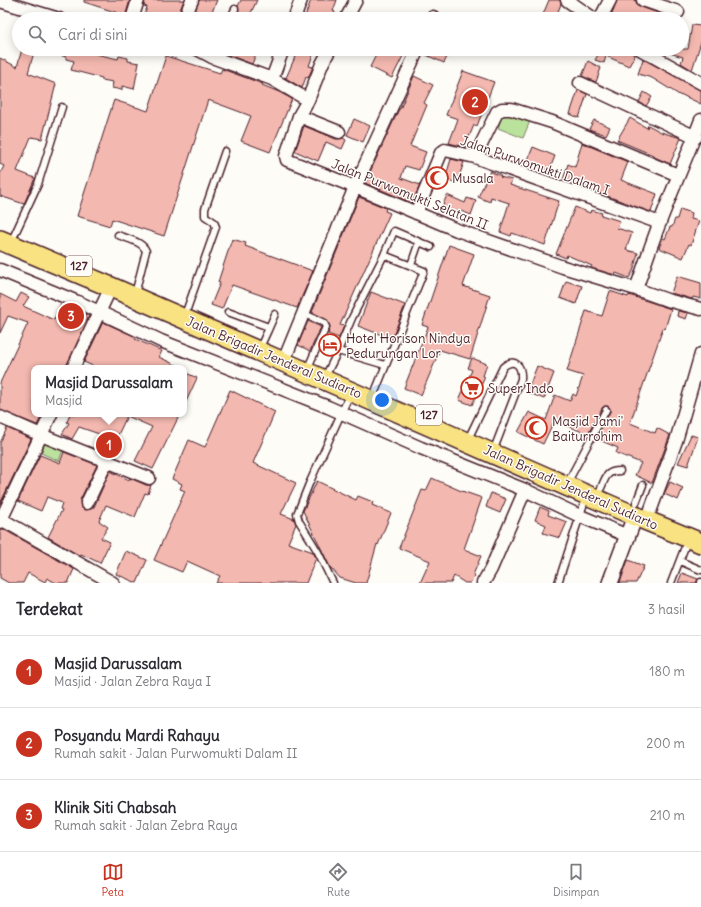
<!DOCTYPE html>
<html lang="id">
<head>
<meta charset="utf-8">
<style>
	:root { --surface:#fff; --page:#f7f7f7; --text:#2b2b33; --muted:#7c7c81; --line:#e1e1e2; --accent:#c8321e }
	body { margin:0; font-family:Delius,sans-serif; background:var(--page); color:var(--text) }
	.you { position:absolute; left:382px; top:400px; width:14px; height:14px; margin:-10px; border:3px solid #fff; border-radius:50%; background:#1a73e8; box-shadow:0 0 0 6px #1a73e833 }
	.badge { display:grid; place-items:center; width:26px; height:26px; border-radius:50%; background:var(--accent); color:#fff; font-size:13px; font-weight:700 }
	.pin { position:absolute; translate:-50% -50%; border:2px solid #fff; box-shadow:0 1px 4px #0006 }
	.popup { position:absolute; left:31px; top:365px; width:156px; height:52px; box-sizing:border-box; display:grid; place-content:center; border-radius:8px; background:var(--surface); filter:drop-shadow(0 1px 3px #0005); font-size:13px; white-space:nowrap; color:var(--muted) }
	.popup b { font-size:15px; color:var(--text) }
	.popup::after { content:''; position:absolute; left:50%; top:100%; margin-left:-8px; border:8px solid transparent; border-top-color:var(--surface) }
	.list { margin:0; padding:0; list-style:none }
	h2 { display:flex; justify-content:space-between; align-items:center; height:52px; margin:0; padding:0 16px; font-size:17px }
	h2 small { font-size:13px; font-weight:400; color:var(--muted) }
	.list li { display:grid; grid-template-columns:26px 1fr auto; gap:12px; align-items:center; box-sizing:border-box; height:72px; padding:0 16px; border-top:1px solid var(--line) }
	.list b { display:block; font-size:15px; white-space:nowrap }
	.list p { margin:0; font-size:13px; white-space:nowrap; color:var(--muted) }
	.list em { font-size:13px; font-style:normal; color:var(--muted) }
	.icon { flex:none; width:22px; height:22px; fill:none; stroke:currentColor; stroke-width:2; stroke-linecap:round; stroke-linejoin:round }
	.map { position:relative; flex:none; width:701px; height:583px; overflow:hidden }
	.search { position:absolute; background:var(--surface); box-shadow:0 2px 10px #0003; left:12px; right:12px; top:12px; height:44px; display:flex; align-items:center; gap:10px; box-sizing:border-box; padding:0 14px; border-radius:22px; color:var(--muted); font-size:15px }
	.sheet { height:268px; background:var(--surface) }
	nav { display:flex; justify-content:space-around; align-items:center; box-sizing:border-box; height:56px; border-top:1px solid var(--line); background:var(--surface); font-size:11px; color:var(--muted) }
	nav a { display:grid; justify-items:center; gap:2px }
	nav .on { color:var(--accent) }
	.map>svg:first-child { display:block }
	.green { fill:#bae29d; stroke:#828064 }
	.building { fill:#f3b8af; stroke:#4a1f2b }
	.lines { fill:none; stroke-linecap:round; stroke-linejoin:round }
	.service-casing { stroke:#4a1f2b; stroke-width:9 }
	.minor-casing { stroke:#4a1f2b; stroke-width:15 }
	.tertiary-casing { stroke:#4a1f2b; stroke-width:18 }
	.primary-casing { stroke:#4a1f2b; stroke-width:22 }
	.service { stroke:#fdfcf7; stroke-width:6 }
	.minor { stroke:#fdfcf7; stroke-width:12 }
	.tertiary { stroke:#fdfcf7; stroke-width:15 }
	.primary { stroke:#f8e281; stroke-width:19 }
	.labels { text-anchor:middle; stroke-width:3; stroke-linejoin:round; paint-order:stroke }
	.shield { fill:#fdfcf7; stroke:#806168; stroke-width:1 }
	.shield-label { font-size:12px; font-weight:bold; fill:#4a1f2b }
	.street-label { font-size:13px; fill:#4a1f2b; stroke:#fdfcf7 }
	.poi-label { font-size:13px; fill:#4a1f2b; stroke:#fdfcf7; text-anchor:start }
</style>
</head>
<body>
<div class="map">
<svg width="701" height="583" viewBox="0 0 701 583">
	<rect width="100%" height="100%" fill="#fdfcf7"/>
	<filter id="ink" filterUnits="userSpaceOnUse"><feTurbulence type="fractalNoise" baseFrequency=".025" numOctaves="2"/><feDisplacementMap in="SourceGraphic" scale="8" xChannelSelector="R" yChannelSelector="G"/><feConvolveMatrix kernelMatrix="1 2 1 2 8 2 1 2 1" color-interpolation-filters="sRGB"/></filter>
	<g filter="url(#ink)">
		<!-- green -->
		<path class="green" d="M 504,111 L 530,121 L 523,138 L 498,128 Z
			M 45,443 L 63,450 L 59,461 L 41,453 Z"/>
		<!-- building -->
		<path class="building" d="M 84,0 L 130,0 L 125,17 L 117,15 L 118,13 L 84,2 Z
			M 145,0 L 184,0 L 177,19 L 143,19 L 147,7 L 144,6 Z
			M 199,0 L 217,0 L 209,19 L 192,19 Z
			M 241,0 L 257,0 L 248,19 L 237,15 L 239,9 L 238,6 Z
			M 311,0 L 337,0 L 333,11 L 335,12 L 332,19 L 304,19 Z
			M 549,0 L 560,0 L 561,4 L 555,19 L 541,19 Z
			M 617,0 L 633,0 L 636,1 L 637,5 L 641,7 L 675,19 L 610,19 Z
			M 692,25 L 701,26 L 701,42 L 692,70 L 681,63 L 683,57 L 663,51 L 663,49 L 688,49 Z
			M 22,49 L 35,49 L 28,73 L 56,84 L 42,139 L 31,137 L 17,171 L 35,178 L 24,204 L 0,196 L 0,174 L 4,166 L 0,164 L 0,58 L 17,67 Z
			M 48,49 L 83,49 L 96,52 L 96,54 L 118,59 L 119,56 L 128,58 L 128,61 L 139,63 L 134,89 L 122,86 L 122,90 L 112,88 L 113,82 L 102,80 L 102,78 L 71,70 L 74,61 L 66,59 L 66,57 L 47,51 Z
			M 220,49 L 258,49 L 252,64 L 218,51 Z
			M 296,49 L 315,49 L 309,66 L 313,67 L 308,78 L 306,77 L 302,88 L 284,77 L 286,78 L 295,57 L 293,56 Z
			M 379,49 L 389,49 L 403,56 L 392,78 L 370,67 Z
			M 425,49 L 444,49 L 450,51 L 444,63 L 424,54 Z
			M 589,49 L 625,49 L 635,55 L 629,66 L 606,56 L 604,63 L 595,60 L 599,53 Z
			M 166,56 L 220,73 L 222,69 L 263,84 L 262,85 L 279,92 L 292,99 L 270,152 L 241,141 L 251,116 L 208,100 L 164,236 L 112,219 L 110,226 L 77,216 L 114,100 L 148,111 Z
			M 643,59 L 701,90 L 701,104 L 682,95 L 681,96 L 652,78 L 638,74 Z
			M 588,61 L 601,68 L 596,82 L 582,76 Z
			M 463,71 L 494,82 L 477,126 L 474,125 L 465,147 L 449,143 L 458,119 L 446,115 Z
			M 414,76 L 433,85 L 424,103 L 427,105 L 410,146 L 426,152 L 419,170 L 405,166 L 401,178 L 420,185 L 412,203 L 365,183 L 399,109 L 400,109 Z
			M 578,90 L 587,94 L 579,118 L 570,114 Z
			M 644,92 L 652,97 L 646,106 L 639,102 Z
			M 630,118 L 647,128 L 648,125 L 661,132 L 681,138 L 670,164 L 652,156 L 653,155 L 617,140 Z
			M 354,119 L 370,126 L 363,142 L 347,135 Z
			M 594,120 L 610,127 L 606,135 L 589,129 Z
			M 304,126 L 336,139 L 343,138 L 346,140 L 342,149 L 326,142 L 318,161 L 295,151 Z
			M 582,143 L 628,162 L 621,180 L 657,194 L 651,212 L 563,180 L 568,164 L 575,167 Z
			M 533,147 L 555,156 L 549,171 L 527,162 Z
			M 451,159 L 464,162 L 457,183 L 445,179 Z
			M 490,171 L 501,176 L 500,177 L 512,180 L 510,185 L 559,201 L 545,245 L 512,233 L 511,236 L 500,232 L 509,203 L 491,197 L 490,202 L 478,197 Z
			M 447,195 L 465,203 L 467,198 L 476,201 L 471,215 L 458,210 L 456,213 L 442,207 Z
			M 359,197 L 386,208 L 385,211 L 390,213 L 340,325 L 344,326 L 339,338 L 328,334 L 330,327 L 326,319 L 312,312 Z
			M 575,207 L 590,213 L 591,210 L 602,213 L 601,215 L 620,221 L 617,228 L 632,233 L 626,250 L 638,253 L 633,271 L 629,278 L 616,273 L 615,275 L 591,268 L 592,266 L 567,255 L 566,258 L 556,254 Z
			M 680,209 L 692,213 L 691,219 L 699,221 L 691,245 L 689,244 L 683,258 L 659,248 L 663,238 L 665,239 L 670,227 L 672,227 L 675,219 L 677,219 Z
			M 232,239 L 246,243 L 245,246 L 313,271 L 297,308 L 232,285 L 222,309 L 211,305 L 220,283 L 218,282 Z
			M 449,245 L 474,254 L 463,286 L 490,295 L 470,359 L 440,350 L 421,395 L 404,388 L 428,327 L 422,325 Z
			M 677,276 L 701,283 L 701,299 L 693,297 L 692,299 L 671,293 Z
			M 566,281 L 582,286 L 576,304 L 560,298 Z
			M 610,291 L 628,297 L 629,295 L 671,309 L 665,329 L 663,328 L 630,423 L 655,433 L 657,428 L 670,435 L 652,483 L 635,475 L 641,463 L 616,453 L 618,448 L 597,439 L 596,438 L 610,412 L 610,408 L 608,406 L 604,406 L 602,408 L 588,434 L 554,421 L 543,444 L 518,432 L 529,412 L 546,420 L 555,395 L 570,401 L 573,394 L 576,396 L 583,376 L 567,371 L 586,311 L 602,316 Z
			M 371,292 L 405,305 L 392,339 L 358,326 Z
			M 21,293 L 29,297 L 23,306 L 54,320 L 60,305 L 89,316 L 66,368 L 34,368 L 34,414 L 43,414 L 37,425 L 0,410 L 0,383 L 28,323 L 8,316 L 0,333 L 0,294 L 16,302 Z
			M 678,311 L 688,313 L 686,319 L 677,316 Z
			M 308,321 L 321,327 L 310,351 L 298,345 Z
			M 103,322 L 136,337 L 135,339 L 162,351 L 159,357 L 182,368 L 97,368 L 84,362 Z
			M 472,358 L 487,364 L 483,376 L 485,377 L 472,405 L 459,400 L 472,370 L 468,368 Z
			M 537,366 L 554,373 L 544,399 L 527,392 Z
			M 184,372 L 197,378 L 184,406 Z
			M 230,390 L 275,412 L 253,463 L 296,483 L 281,514 L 294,519 L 296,524 L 288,543 L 313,552 L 316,558 L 306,583 L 216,583 L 220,576 L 187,561 L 182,572 L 154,560 L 185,491 L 180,489 L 182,484 L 172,479 L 189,440 L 205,447 Z
			M 70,414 L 100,414 L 106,416 L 107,414 L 180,414 L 153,469 L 135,461 L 152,427 L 127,416 L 116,439 L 122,443 L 115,456 L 95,448 L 102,435 L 79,427 L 72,439 L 62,434 L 69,423 L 67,422 Z
			M 7,428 L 31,439 L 0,504 L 0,443 Z
			M 691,435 L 698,437 L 688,466 L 678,463 Z
			M 64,452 L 97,465 L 80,500 L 81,507 L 84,510 L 91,509 L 94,507 L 110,471 L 129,480 L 130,478 L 146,485 L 151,485 L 148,494 L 145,493 L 135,517 L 106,505 L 99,521 L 108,527 L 101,538 L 110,542 L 100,563 L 81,554 L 80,556 L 48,537 L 62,510 L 60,509 L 62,503 L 47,497 L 41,511 L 18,501 L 40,455 L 60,463 Z
			M 432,478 L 459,490 L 482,498 L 464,549 L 481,556 L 473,575 L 475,576 L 470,583 L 465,583 L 454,576 L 451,583 L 420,583 L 430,561 L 399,548 L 422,490 L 426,491 Z
			M 317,481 L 356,500 L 358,496 L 373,502 L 372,505 L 391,513 L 378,545 L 377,544 L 366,583 L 356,583 L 340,578 L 330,567 L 303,511 Z
			M 670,482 L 683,488 L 678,500 L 664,494 Z
			M 491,493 L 506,499 L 500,513 L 486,507 Z
			M 540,507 L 549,511 L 548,515 L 567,522 L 560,538 L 543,533 L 546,525 L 535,520 Z
			M 0,529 L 3,529 L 74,569 L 68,583 L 56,583 L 47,578 L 45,582 L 28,573 L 23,583 L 9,583 L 0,578 Z
			M 126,551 L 147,560 L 137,583 L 116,574 Z
			M 628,560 L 644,566 L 636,583 L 620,583 Z
			M 682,573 L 698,579 L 696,583 L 678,583 Z"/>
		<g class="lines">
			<!-- service casing -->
			<g class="service-casing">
				<path id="service" d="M 230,19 L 235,9
					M 118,235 C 127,239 142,241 146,251 L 136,290
					M 13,238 L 38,184 L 62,107
					M 384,255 L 352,318 L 338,351 L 385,365
					M 411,265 L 419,242
					M 186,312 L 216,227 L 214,222 L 205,216 L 205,209 L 225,151
					M 228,312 L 266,326 L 268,330 L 262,343
					M 309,316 L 324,323 L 326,327 L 310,363
					M 268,330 L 275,314
					M 328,371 L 338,351
					M 375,392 L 424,271 L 384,255 L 394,231 L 431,247
					M 471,433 L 503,367 C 515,357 522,366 521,379 L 496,444
					M 571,476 L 606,410
					M 601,488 C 606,477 606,471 620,471
					M 636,503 L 643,485
					M 680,561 L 701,570
					M 333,583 L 318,552 L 299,521 L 297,514 L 309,484 L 350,394
					M 558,583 L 586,497
					M 671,583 L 688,539
					M 701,583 L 701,582"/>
			</g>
			<!-- minor casing -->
			<g class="minor-casing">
				<path id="minor" d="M 567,0 L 594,19
					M 643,0 L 678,12
					M 0,1 L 59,19
					M 132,19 L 138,0
					M 184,19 L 192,0
					M 294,19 L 301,0
					M 346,19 L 356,0
					M 432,19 L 433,17
					M 600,19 L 610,0
					M 197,49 L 212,57 L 272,79 L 308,100 L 299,116 L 286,156 L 287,160 L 355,187 L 457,230 L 563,267 L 636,289 L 667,300 L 701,309
					M 640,49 L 701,83
					M 272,79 L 283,49
					M 580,83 L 696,137
					M 308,100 L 322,64 L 330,49
					M 299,116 L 339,132
					M 475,157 L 497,112 L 502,109 L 511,109 L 552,122 L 678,175
					M 416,213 L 441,153 L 445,150 L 475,157 L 660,223
					M 0,270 L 80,303 L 161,341 L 328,407 L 421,448 L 525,490 L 580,516 L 628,536
					M 636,289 C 644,267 651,245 660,222 C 673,188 688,154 701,120
					M 287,353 L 355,187 L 418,49
					M 73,368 L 111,287
					M 0,417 L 41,435 L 149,478
					M 87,503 L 107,461
					M 651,509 L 676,441 L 701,354
					M 1,519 L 113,583
					M 0,522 L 51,414
					M 483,583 L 491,569 L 525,490"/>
			</g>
			<!-- tertiary casing -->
			<g class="tertiary-casing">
				<path id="tertiary" d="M 610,583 L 635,516"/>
			</g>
			<!-- primary casing -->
			<g class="primary-casing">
				<path id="primary" d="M 0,240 L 111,287 L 288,364 L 635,516 L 701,543"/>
			</g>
			<!-- service -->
			<use href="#service" class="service"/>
			<!-- minor -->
			<use href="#minor" class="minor"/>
			<!-- tertiary -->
			<use href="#tertiary" class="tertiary"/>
			<!-- primary -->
			<use href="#primary" class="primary"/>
		</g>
	</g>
	<!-- icons -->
	<defs>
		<g id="mosque-ring" transform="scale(1.15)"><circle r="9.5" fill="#fdfcf7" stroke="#c8321e" stroke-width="1.5"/><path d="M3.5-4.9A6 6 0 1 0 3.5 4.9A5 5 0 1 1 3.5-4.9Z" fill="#c8321e"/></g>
		<g id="hotel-ring" transform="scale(1.15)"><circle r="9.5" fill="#fdfcf7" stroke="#c8321e" stroke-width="1.5"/><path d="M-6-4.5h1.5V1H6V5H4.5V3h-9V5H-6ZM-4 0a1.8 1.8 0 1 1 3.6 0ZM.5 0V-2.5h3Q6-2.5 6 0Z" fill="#c8321e"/></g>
		<g id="supermarket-ring" transform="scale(1.15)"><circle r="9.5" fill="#fdfcf7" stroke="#c8321e" stroke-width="1.5"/><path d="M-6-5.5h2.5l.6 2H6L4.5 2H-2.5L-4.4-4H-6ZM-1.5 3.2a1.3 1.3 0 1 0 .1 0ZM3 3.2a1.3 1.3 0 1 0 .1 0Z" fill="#c8321e"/></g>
	</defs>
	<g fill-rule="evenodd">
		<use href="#mosque-ring" x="437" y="178"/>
		<use href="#hotel-ring" x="330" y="345"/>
		<use href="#supermarket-ring" x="472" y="388"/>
		<use href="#mosque-ring" x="536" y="428"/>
	</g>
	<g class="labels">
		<!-- shield labels -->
		<g class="shield">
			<rect x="66" y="256" width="26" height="20" rx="3"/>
			<rect x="416" y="405" width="26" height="20" rx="3"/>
		</g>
		<g class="shield-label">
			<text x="79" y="270">127</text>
			<text x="429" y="419">127</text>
		</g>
		<!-- street labels -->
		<g class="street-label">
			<text transform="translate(535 165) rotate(19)" y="5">Jalan Purwomukti Dalam I</text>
			<text transform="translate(410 194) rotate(22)" y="5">Jalan Purwomukti Selatan II</text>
			<text transform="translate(274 357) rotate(23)" y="5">Jalan Brigadir Jenderal Sudiarto</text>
			<text transform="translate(571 487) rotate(24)" y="5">Jalan Brigadir Jenderal Sudiarto</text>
		</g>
		<!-- poi labels -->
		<g class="poi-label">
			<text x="452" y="183">Musala</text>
			<text x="346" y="343">Hotel Horison Nindya<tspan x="346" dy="15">Pedurungan Lor</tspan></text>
			<text x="488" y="393">Super Indo</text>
			<text x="552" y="426">Masjid Jami'<tspan x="552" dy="15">Baiturrohim</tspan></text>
		</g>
	</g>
</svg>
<div class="you"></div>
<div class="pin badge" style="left:109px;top:445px">1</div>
<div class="popup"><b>Masjid Darussalam</b>Masjid</div>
<div class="pin badge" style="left:475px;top:102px">2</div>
<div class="pin badge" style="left:71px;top:316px">3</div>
<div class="search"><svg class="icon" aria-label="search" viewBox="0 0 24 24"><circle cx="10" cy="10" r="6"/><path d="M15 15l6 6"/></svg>Cari di sini</div>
</div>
<section class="sheet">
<h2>Terdekat<small>3 hasil</small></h2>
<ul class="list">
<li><span class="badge">1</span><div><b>Masjid Darussalam</b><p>Masjid · Jalan Zebra Raya I</p></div><em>180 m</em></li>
<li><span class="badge">2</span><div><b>Posyandu Mardi Rahayu</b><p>Rumah sakit · Jalan Purwomukti Dalam II</p></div><em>200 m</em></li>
<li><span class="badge">3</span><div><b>Klinik Siti Chabsah</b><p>Rumah sakit · Jalan Zebra Raya</p></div><em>210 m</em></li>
</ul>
</section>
<nav>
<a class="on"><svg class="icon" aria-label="map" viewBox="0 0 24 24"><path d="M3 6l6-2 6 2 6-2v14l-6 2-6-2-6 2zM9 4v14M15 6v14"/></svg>Peta</a>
<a><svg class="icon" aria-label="directions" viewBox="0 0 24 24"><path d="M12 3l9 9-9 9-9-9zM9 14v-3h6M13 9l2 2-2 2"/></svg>Rute</a>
<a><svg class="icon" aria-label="saved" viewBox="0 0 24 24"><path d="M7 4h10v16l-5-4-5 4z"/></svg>Disimpan</a>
</nav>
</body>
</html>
